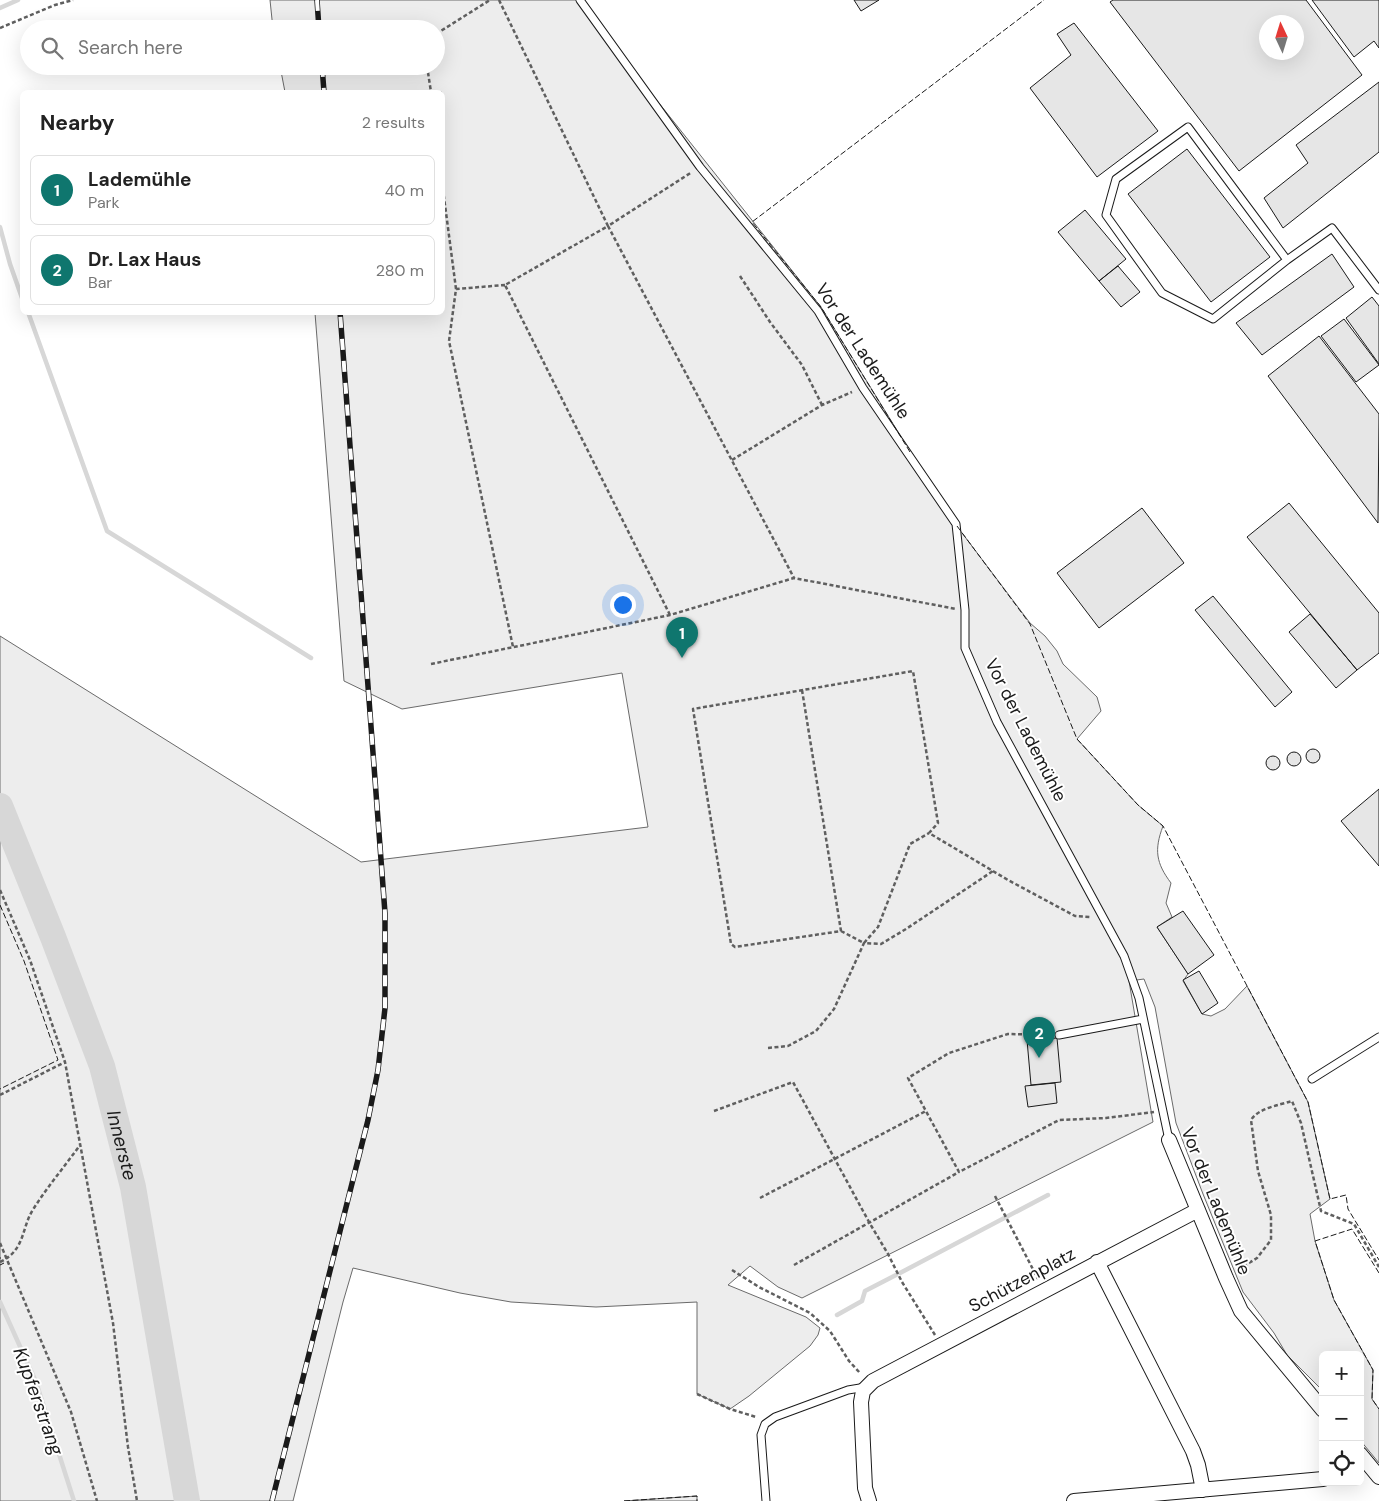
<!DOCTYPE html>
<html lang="en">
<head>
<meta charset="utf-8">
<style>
	:root { --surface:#fff; --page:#f6f6f6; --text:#222; --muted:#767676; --line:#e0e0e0; --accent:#0f766e }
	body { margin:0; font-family:"DM Sans",sans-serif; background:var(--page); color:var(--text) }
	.controls { position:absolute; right:15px; bottom:15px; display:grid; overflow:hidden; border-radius:8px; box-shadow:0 5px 20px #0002 }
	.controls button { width:45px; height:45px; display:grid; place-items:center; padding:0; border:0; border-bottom:1px solid var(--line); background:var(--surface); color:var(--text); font:25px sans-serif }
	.compass { position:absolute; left:1259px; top:15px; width:45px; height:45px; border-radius:50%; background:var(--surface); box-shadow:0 5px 20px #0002; rotate:356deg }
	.you { position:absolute; left:622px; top:604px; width:18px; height:18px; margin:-12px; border:4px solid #fff; border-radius:50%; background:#1a73e8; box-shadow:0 0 0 8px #1a73e833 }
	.badge { display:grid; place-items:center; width:32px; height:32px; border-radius:50%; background:var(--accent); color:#fff; font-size:16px; font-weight:700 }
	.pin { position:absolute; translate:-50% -41px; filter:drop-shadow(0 1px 2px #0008) }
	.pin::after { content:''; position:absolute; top:26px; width:18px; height:15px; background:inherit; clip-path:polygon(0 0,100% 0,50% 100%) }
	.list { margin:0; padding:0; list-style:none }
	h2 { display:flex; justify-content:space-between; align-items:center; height:65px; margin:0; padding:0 20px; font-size:21px }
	h2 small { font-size:16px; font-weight:400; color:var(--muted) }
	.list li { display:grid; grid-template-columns:32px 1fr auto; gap:15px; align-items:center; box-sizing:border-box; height:70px; margin:0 10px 10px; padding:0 10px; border:1px solid var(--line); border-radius:8px }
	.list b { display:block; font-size:19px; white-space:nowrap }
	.list p { margin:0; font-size:16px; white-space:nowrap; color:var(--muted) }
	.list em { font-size:16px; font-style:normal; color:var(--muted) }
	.icon { flex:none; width:28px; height:28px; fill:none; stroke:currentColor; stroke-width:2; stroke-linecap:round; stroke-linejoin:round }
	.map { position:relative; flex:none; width:1379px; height:1501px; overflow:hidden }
	.search { position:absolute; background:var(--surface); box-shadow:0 5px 20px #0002; left:20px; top:20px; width:425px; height:55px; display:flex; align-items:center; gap:12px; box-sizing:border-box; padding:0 18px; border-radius:28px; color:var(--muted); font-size:19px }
	.panel { position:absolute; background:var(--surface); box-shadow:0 5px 20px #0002; left:20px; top:90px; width:425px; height:225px; border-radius:8px }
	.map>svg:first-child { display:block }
	.green { fill:#ededed; stroke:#6a6a6a }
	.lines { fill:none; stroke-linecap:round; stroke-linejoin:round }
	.stream { stroke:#d7d7d7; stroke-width:4.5 }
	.river { stroke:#d7d7d7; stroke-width:26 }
	.building { fill:#e6e6e6; stroke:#1a1a1a; fill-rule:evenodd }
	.service-casing { stroke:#1a1a1a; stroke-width:9 }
	.minor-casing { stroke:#1a1a1a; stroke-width:16 }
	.path { stroke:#5f5f5f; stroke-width:2.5; stroke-dasharray:4 2.5; stroke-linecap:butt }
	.service { stroke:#fff; stroke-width:7 }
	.minor { stroke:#fff; stroke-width:14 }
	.rail-casing { stroke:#1a1a1a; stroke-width:5.5 }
	.rail { stroke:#fff; stroke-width:4; stroke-dasharray:11; stroke-linecap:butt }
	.fence { stroke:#1a1a1a; stroke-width:1; stroke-dasharray:6 2.5; stroke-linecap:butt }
	.labels { text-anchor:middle; stroke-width:4; stroke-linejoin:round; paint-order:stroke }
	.street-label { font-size:18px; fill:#1a1a1a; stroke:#fff }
	.water-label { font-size:19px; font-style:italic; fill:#1a1a1a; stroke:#fff }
</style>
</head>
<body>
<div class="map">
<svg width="1379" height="1501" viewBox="0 0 1379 1501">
	<rect width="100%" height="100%" fill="#fff"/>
	<!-- green -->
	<path class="green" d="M 270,0 L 577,0 L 821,307 L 953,521 L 1030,623 L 1045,636 L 1057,651 L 1063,664 L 1097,697 L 1101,711 L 1077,739 L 1138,805 L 1163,826 C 1154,850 1156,863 1171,883 L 1166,903 L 1172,917 L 1157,927 L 1188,974 L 1183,981 L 1202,1014 L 1211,1016 L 1225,1009 L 1247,986 L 1308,1102 L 1330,1199 L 1310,1214 L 1315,1241 L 1334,1300 L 1373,1370 L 1372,1399 L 1379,1409 L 1379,1463 L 1360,1440 L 1360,1355 L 1323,1355 L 1323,1391 L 1287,1355 L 1274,1333 L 1243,1292 L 1203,1194 L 1176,1123 L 1155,1007 L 1144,979 L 1129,981 L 1153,1122 L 802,1298 L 778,1287 L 750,1266 L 728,1285 L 806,1317 L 820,1328 L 818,1335 L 810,1346 L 749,1396 L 730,1409 L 697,1394 L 697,1302 L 596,1307 L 511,1302 L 460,1293 L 353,1268 L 343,1302 L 293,1501 L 0,1501 L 0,636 L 361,862 L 648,827 L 622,673 L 402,709 L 344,681 L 315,313 L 442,312 L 442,92 L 285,92 L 280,66 L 436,66 L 436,29 L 273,29 Z
		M 697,1496 L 697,1501 L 624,1501 Z"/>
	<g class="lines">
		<!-- stream -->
		<path class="stream" d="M 0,8 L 18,0
			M 0,227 L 10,264 L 22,298
			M 28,312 L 107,531 L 311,658
			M 900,1273 L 1048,1195
			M 0,1302 L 36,1382 L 74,1501
			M 837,1315 L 862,1301 L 865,1291 L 896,1275"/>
		<!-- river -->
		<path class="river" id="s1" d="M 0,806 L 53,937 L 102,1066 L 133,1187 L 187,1501"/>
	</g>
	<!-- building -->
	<path class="building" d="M 854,0 L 879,0 L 861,11 Z
		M 1113,0 L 1306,0 L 1362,75 L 1239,171 L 1110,2 ZM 1266,22 L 1296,22 L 1296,52 L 1266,52 Z
		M 1312,0 L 1379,0 L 1379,48 L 1374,41 L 1354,57 Z
		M 1074,23 L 1158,131 L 1097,177 L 1030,88 L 1071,55 L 1057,34 Z
		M 1379,82 L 1379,152 L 1283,228 L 1264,198 L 1308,163 L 1296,145 Z
		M 1187,149 L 1270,257 L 1211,302 L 1128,194 Z
		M 1085,210 L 1126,259 L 1099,281 L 1058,232 Z
		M 1332,254 L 1354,287 L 1262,355 L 1236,323 Z
		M 1118,266 L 1140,292 L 1121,307 L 1099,281 Z
		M 1372,297 L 1379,306 L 1379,364 L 1346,318 Z
		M 1344,319 L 1379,365 L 1356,382 L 1321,336 Z
		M 1319,336 L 1379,414 L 1378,523 L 1268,376 Z
		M 1289,503 L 1379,613 L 1379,653 L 1357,670 L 1247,537 Z
		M 1142,508 L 1184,563 L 1099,628 L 1057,573 Z
		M 1213,596 L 1292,692 L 1275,707 L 1195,610 Z
		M 1310,614 L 1357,670 L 1336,688 L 1289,632 Z
		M1306 756a7 7 0 1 1 14 0a7 7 0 1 1-14 0Z
		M1287 759a7 7 0 1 1 14 0a7 7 0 1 1-14 0Z
		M1266 763a7 7 0 1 1 14 0a7 7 0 1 1-14 0Z
		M 1379,789 L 1379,866 L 1341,821 Z
		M 1183,911 L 1214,955 L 1188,974 L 1157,927 Z
		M 1199,971 L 1218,1003 L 1202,1014 L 1183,980 Z
		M 1057,1038 L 1061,1082 L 1031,1085 L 1027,1040 Z
		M 1055,1083 L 1057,1103 L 1028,1107 L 1025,1086 Z"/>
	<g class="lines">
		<!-- service casing -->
		<g class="service-casing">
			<path id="service" d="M 580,0 L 700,167 L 818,311 L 863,388 L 956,524 L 965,610 L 965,648 L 997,722 L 1124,956 L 1139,998 L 1169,1140
				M 1287,260 L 1213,319 L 1162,293 L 1106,215 L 1116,179 L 1188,127 L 1287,260 L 1332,228 L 1379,290
				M 1059,1035 L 1143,1019
				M 1312,1079 L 1379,1037
				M 766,1501 L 761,1435 L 765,1424 L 775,1417 L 848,1390 L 866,1387"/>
		</g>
		<!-- minor casing -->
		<g class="minor-casing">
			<path id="minor" d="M 1169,1140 L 1226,1278 L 1241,1311 L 1323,1410
				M 1097,1262 L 1193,1451 L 1198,1465 L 1203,1490
				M 1360,1454 L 1379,1477
				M 869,1501 L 865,1488 L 861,1402 L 863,1391 L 873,1381 L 1198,1210
				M 1074,1501 L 1323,1479"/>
		</g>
		<!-- path -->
		<path class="path" d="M 499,0 L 608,226 L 692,172
			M 0,28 L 55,5 L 73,0
			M 436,34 L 490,0
			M 427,66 L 431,92
			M 442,182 L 456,289
			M 740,276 L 770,322 L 802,365 L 822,405
			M 505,285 L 456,289 L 449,341 L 513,647
			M 732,460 L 822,405 L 852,392
			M 670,615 L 505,285 L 608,226 L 794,578
			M 431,664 L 670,615 L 794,578 L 956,609
			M 802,690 L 841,931 L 735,947 L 731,944 L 693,709 L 913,671 L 938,823 L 929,833 L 1008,880 L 1075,916 L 1091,917
			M 0,890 L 30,960 L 65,1062 L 113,1323 L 128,1447 L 137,1501
			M 841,931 L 864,943 L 878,927 L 910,844 L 929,833
			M 1048,1035 L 1008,1034 L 949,1053 L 908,1078 L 959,1172 L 1059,1120 L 1106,1118 L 1154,1112
			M 768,1048 L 788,1046 L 816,1031 L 834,1009 L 864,943 L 881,944 L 906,929 L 993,871
			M 0,1095 L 65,1062
			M 714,1111 L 793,1082 L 869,1222 L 888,1254 L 902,1282 L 935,1335
			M 995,1196 L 1038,1279
			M 760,1198 L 926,1111
			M 0,1243 L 71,1412 L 97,1501
			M 0,1262 C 26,1250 21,1227 34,1208 C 48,1186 65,1166 80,1145
			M 794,1265 L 959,1172
			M 732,1270 L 759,1287 L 810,1313 L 830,1331 L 849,1361 L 860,1373
			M 1238,1270 L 1257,1258 L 1271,1240 L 1271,1215 L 1258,1171 L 1251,1120 C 1258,1108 1280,1105 1292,1101 L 1301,1123 L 1321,1211 L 1354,1224 L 1379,1267
			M 697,1394 L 730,1409 L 756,1417"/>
		<!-- service -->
		<use href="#service" class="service"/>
		<!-- minor -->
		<use href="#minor" class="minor"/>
		<!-- rail casing -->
		<g class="rail-casing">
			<path id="rail" d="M 317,0 L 319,29
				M 322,66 L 324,92
				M 272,1501 L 368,1120 L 378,1070 L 385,1008 L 385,913 L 340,312"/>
		</g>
		<!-- rail -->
		<use href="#rail" class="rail"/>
		<!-- fence -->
		<path class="fence" d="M 910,452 L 821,307 L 752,222 L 1044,0
			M 957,526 L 1030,624 L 1077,739 L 1138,805 L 1163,826 L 1308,1102 L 1330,1199 L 1346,1195 L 1348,1209 L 1379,1260
			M 0,905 L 24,961 L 58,1060 L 0,1089
			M 0,1258 L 1,1258
			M 0,1265 L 4,1263
			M 1379,1273 L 1352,1229 L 1315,1241 L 1334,1300 L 1373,1370 L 1372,1399 L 1379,1409
			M 624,1501 L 697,1496 L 697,1501"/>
	</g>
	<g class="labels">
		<!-- street labels -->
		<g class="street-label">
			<text transform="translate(863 351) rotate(57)" y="6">Vor der Lademühle</text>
			<text transform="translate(1026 730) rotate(63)" y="6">Vor der Lademühle</text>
			<text transform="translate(1216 1201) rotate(68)" y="6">Vor der Lademühle</text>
			<text transform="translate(1022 1280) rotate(-28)" y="6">Schützenplatz</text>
		</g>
		<!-- water labels -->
		<g class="water-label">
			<text dy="7" stroke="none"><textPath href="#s1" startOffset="361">Innerste</textPath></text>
			<text transform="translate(39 1401) rotate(70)" y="7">Kupferstrang</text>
		</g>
	</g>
</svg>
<div class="controls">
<button>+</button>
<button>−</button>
<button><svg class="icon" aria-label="locate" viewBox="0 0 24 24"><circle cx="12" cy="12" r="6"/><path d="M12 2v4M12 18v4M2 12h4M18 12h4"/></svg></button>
</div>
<svg class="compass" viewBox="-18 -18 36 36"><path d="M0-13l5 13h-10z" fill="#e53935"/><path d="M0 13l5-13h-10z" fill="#767676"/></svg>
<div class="you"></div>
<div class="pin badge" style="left:682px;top:658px">1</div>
<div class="pin badge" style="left:1039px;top:1058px">2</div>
<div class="search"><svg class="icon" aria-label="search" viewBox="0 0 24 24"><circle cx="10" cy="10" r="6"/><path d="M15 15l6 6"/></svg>Search here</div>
<section class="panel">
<h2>Nearby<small>2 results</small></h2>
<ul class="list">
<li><span class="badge">1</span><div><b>Lademühle</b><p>Park</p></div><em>40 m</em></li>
<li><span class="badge">2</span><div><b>Dr. Lax Haus</b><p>Bar</p></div><em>280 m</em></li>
</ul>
</section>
</div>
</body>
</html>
